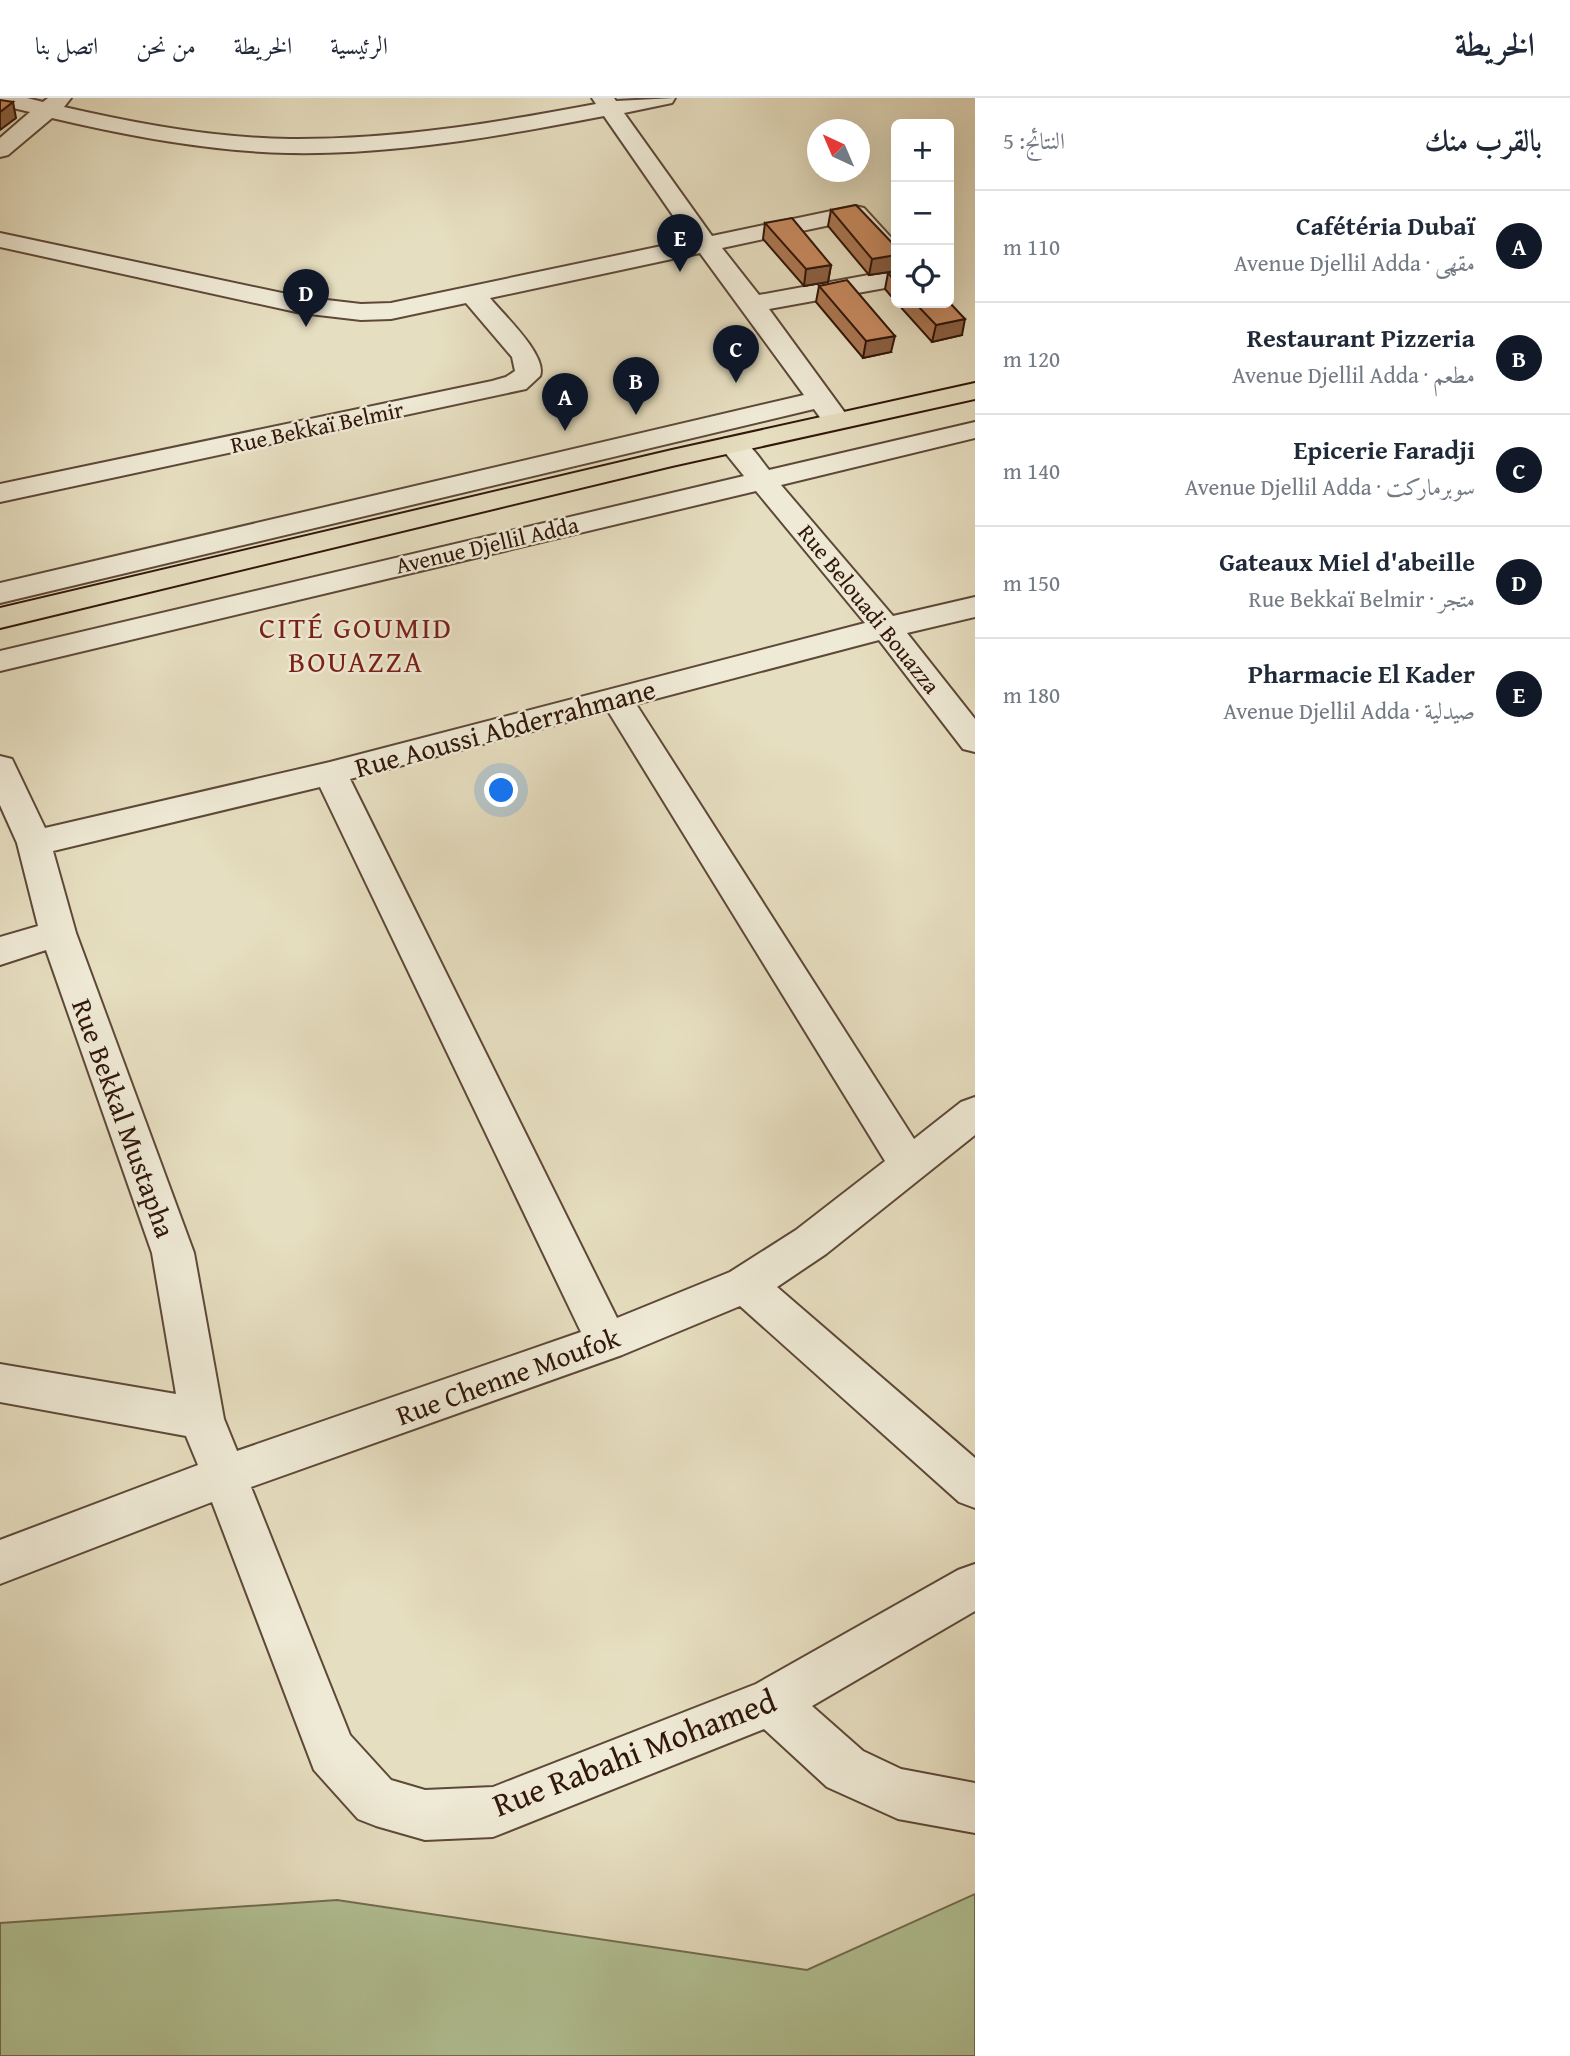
<!DOCTYPE html>
<html lang="ar">
<head>
<meta charset="utf-8">
<style>
	:root { --surface:#fff; --page:#f6f6f7; --text:#1f2937; --muted:#747a83; --line:#e0e1e3; --accent:#111827 }
	body { margin:0; font-family:"Gentium Book Plus",Amiri,serif; background:var(--page); color:var(--text); direction:rtl }
	.controls { position:absolute; right:21px; top:21px; display:grid; overflow:hidden; border-radius:10px; box-shadow:0 7px 28px #0002 }
	.controls button { width:63px; height:63px; display:grid; place-items:center; padding:0; border:0; border-bottom:2px solid var(--line); background:var(--surface); color:var(--text); font:35px sans-serif }
	.compass { position:absolute; left:807px; top:21px; width:63px; height:63px; border-radius:50%; background:var(--surface); box-shadow:0 7px 28px #0002; rotate:316deg }
	.you { position:absolute; left:502px; top:693px; width:24px; height:24px; margin:-18px; border:5px solid #fff; border-radius:50%; background:#1a73e8; box-shadow:0 0 0 10px #1a73e833 }
	.badge { display:grid; place-items:center; width:46px; height:46px; border-radius:50%; background:var(--accent); color:#fff; font-size:23px; font-weight:700 }
	.pin { position:absolute; translate:-50% -58px; filter:drop-shadow(0 2px 4px #0008) }
	.pin::after { content:''; position:absolute; top:37px; width:24px; height:21px; background:inherit; clip-path:polygon(0 0,100% 0,50% 100%) }
	.list { margin:0; padding:0; list-style:none }
	h2 { display:flex; justify-content:space-between; align-items:center; height:91px; margin:0; padding:0 28px; font-size:30px }
	h2 small { font-size:23px; font-weight:400; color:var(--muted) }
	.list li { display:grid; grid-template-columns:46px 1fr auto; gap:21px; align-items:center; box-sizing:border-box; height:112px; padding:0 28px; border-top:2px solid var(--line) }
	.list b { display:block; font-size:26px; white-space:nowrap }
	.list p { margin:0; font-size:23px; white-space:nowrap; color:var(--muted) }
	.list em { font-size:23px; font-style:normal; color:var(--muted) }
	.icon { flex:none; width:38px; height:38px; fill:none; stroke:currentColor; stroke-width:2; stroke-linecap:round; stroke-linejoin:round }
	.map { position:relative; flex:none; width:975px; height:1958px; overflow:hidden; direction:ltr }
	header { display:flex; align-items:center; gap:42px; box-sizing:border-box; height:98px; padding:0 35px; background:var(--surface); border-bottom:2px solid var(--line) }
	header strong { font-size:33px }
	nav { display:flex; gap:38px; margin-inline-start:auto; font-size:24px }
	main { display:flex }
	aside { flex:1; background:var(--surface) }
	.map>svg:first-child { display:block }
	.green { fill:#b2c295; stroke:#726c50; stroke-width:2 }
	.lines { fill:none; stroke-linecap:round; stroke-linejoin:round }
	.minor-casing { stroke:#5e4838; stroke-width:4 }
	.major-casing { stroke:#31160a; stroke-width:4 }
	.minor { fill:#efead6; fill-rule:evenodd }
	.major { fill:#e6dec0; fill-rule:evenodd }
	.wall { fill:#ac7853; stroke:#31160a; stroke-width:2 }
	.shaded-wall { fill:#8c6144; stroke:#31160a; stroke-width:2 }
	.building { fill:#c88b61; stroke:#31160a; stroke-width:2 }
	.labels { text-anchor:middle; stroke-width:5; stroke-linejoin:round; paint-order:stroke }
	.far-street-label { font-size:23px; fill:#31160a; stroke:#efead6 }
	.street-label { font-size:28px; fill:#31160a; stroke:#efead6 }
	.neighbourhood-label { font-size:30px; letter-spacing:2px; fill:#7a1f14; stroke:#efead6 }
	.near-street-label { font-size:33px; fill:#31160a; stroke:#efead6 }
</style>
</head>
<body>
<header>
<strong>الخريطة</strong>
<nav><a>الرئيسية</a><a>الخريطة</a><a>من نحن</a><a>اتصل بنا</a></nav>
</header>
<main>
<aside>
<h2>بالقرب منك<small>النتائج: 5</small></h2>
<ul class="list">
<li><span class="badge">A</span><div><b>Cafétéria Dubaï</b><p>مقهى · Avenue Djellil Adda</p></div><em>110 m</em></li>
<li><span class="badge">B</span><div><b>Restaurant Pizzeria</b><p>مطعم · Avenue Djellil Adda</p></div><em>120 m</em></li>
<li><span class="badge">C</span><div><b>Epicerie Faradji</b><p>سوبرماركت · Avenue Djellil Adda</p></div><em>140 m</em></li>
<li><span class="badge">D</span><div><b>Gateaux Miel d'abeille</b><p>متجر · Rue Bekkaï Belmir</p></div><em>150 m</em></li>
<li><span class="badge">E</span><div><b>Pharmacie El Kader</b><p>صيدلية · Avenue Djellil Adda</p></div><em>180 m</em></li>
</ul>
</aside>
<div class="map">
<svg width="975" height="1958" viewBox="0 0 975 1958">
	<rect width="100%" height="100%" fill="#e6dec0"/>
	<filter id="stains"><feTurbulence type="fractalNoise" baseFrequency=".00286" numOctaves="4"/><feColorMatrix values="0 0 0 0 .2 0 0 0 0 .09 0 0 0 0 .02 0 0 0 .5 -.17"/></filter>
	<radialGradient id="worn" r=".72"><stop offset=".6" stop-color="#630" stop-opacity="0"/><stop offset="1" stop-color="#630" stop-opacity=".3"/></radialGradient>
	<!-- green -->
	<path class="green" d="M 975,1796 L 975,1958 L 0,1958 L 0,1825 L 337,1802 L 807,1872 Z"/>
	<g class="lines">
		<!-- minor casing -->
		<g class="minor-casing">
			<path id="minor" d="M 0,0 L 27,0 L 43,4 L 48,0 L 71,0 L 64,9 C 138,26 214,40 290,41 C 393,42 495,25 596,6 L 592,0 L 614,0 L 616,3 L 675,0 L 672,5 L 624,15 L 712,138 L 855,108 L 864,110 L 896,145 L 896,168 L 887,165 L 849,123 L 722,150 L 759,197 L 896,172 L 896,188 L 769,211 L 848,319 L 844,325 L 834,327 L 824,325 L 814,311 L 0,505 L 0,485 L 804,297 L 700,155 L 490,200 C 503,216 548,258 540,278 L 526,291 L 0,404 L 0,386 L 492,283 L 506,279 L 515,273 L 512,259 L 466,205 L 391,221 L 361,222 L 301,215 L 0,149 L 0,135 L 301,199 L 361,206 L 391,205 L 690,142 L 604,18 C 501,38 394,57 288,55 C 208,53 129,38 52,20 L 8,57 L 0,59 L 0,40 L 30,14 L 0,7 Z
				M 975,324 L 975,340 L 781,387 L 893,518 L 975,499 L 975,519 L 907,535 L 975,621 L 975,654 L 963,651 L 879,542 L 636,606 L 914,1041 L 961,1004 L 975,999 L 975,1037 L 826,1156 L 777,1189 L 975,1360 L 975,1410 L 959,1404 L 740,1208 L 622,1257 L 251,1389 L 350,1637 L 391,1682 L 425,1692 L 493,1689 L 756,1586 L 958,1472 L 975,1466 L 975,1513 L 812,1608 L 863,1653 L 901,1671 L 975,1685 L 975,1735 L 898,1721 L 827,1689 L 764,1631 L 493,1739 L 425,1742 L 376,1728 L 358,1721 L 314,1672 L 212,1404 L 0,1486 L 0,1442 L 198,1367 L 186,1338 L 0,1304 L 0,1266 L 176,1296 L 152,1155 L 46,852 L 0,867 L 0,839 L 38,828 L 17,745 L 0,707 L 0,658 L 12,661 L 45,730 L 330,664 L 865,525 L 756,393 L 0,573 L 0,553 L 744,378 L 719,347 L 723,341 C 746,335 756,356 769,372 ZM 608,613 L 885,1063 L 796,1132 L 730,1174 L 617,1220 L 350,681 ZM 320,689 L 581,1234 L 237,1353 L 224,1321 L 194,1155 L 76,835 L 53,753 Z"/>
		</g>
		<!-- major casing -->
		<g class="major-casing">
			<path id="major" d="M 975,285 L 975,301 L 672,368 L 0,530 L 0,510 L 672,352 Z"/>
		</g>
		<!-- minor -->
		<use href="#minor" class="minor"/>
		<!-- major -->
		<use href="#major" class="major"/>
	</g>
	<!-- wall -->
	<path class="wall" d="M 831,112 L 896,173 L 869,177 L 828,128 Z
		M 765,125 L 831,167 L 828,184 L 804,188 L 763,141 Z
		M 896,173 L 896,204 L 885,191 L 888,175 Z
		M 819,188 L 891,254 L 863,260 L 816,204 Z
		M 897,205 L 949,205 L 962,237 L 932,244 Z"/>
	<!-- shaded-wall -->
	<path class="shaded-wall" d="M 13,4 L 16,20 L 0,32 L 0,14 Z
		M 896,157 L 896,173 L 869,177 L 872,161 Z
		M 831,167 L 828,184 L 804,188 L 806,171 Z
		M 965,221 L 962,237 L 932,244 L 936,227 Z
		M 895,238 L 891,254 L 863,260 L 866,243 Z"/>
	<!-- building -->
	<path class="building" d="M 0,2 L 13,4 L 0,14 Z
		M 856,107 L 896,149 L 896,157 L 872,161 L 831,112 Z
		M 792,120 L 831,167 L 806,171 L 765,125 Z
		M 896,173 L 896,184 L 888,175 Z
		M 847,182 L 895,238 L 866,243 L 819,188 Z
		M 949,204 L 965,221 L 936,227 L 915,205 L 949,205 Z"/>
	<g class="labels">
		<!-- far-street labels -->
		<g class="far-street-label">
			<text transform="translate(317 329) rotate(-12)" y="8">Rue Bekkaï Belmir</text>
			<text transform="translate(487 447) rotate(-13)" y="8">Avenue Djellil Adda</text>
			<text transform="translate(869 511) rotate(51)" y="8">Rue Belouadi Bouazza</text>
		</g>
		<!-- street labels -->
		<g class="street-label">
			<text transform="translate(505 630) rotate(-15)" y="10">Rue Aoussi Abderrahmane</text>
			<text transform="translate(124 1020) rotate(70)" y="10">Rue Bekkal Mustapha</text>
			<text transform="translate(508 1278) rotate(-20)" y="10">Rue Chenne Moufok</text>
		</g>
		<!-- neighbourhood labels -->
		<g class="neighbourhood-label">
			<text x="356" y="540">CITÉ GOUMID<tspan x="356" dy="34">BOUAZZA</tspan></text>
		</g>
		<!-- near-street labels -->
		<g class="near-street-label">
			<text transform="translate(634 1654) rotate(-21)" y="12">Rue Rabahi Mohamed</text>
		</g>
	</g>
	<rect width="100%" height="100%" filter="url(#stains)"/>
	<rect width="100%" height="100%" fill="url(#worn)"/>
</svg>
<div class="controls">
<button>+</button>
<button>−</button>
<button><svg class="icon" aria-label="locate" viewBox="0 0 24 24"><circle cx="12" cy="12" r="6"/><path d="M12 2v4M12 18v4M2 12h4M18 12h4"/></svg></button>
</div>
<svg class="compass" viewBox="-18 -18 36 36"><path d="M0-13l5 13h-10z" fill="#e53935"/><path d="M0 13l5-13h-10z" fill="#747a83"/></svg>
<div class="you"></div>
<div class="pin badge" style="left:565px;top:333px">A</div>
<div class="pin badge" style="left:636px;top:317px">B</div>
<div class="pin badge" style="left:736px;top:285px">C</div>
<div class="pin badge" style="left:306px;top:229px">D</div>
<div class="pin badge" style="left:680px;top:174px">E</div>
</div>
</main>
</body>
</html>
